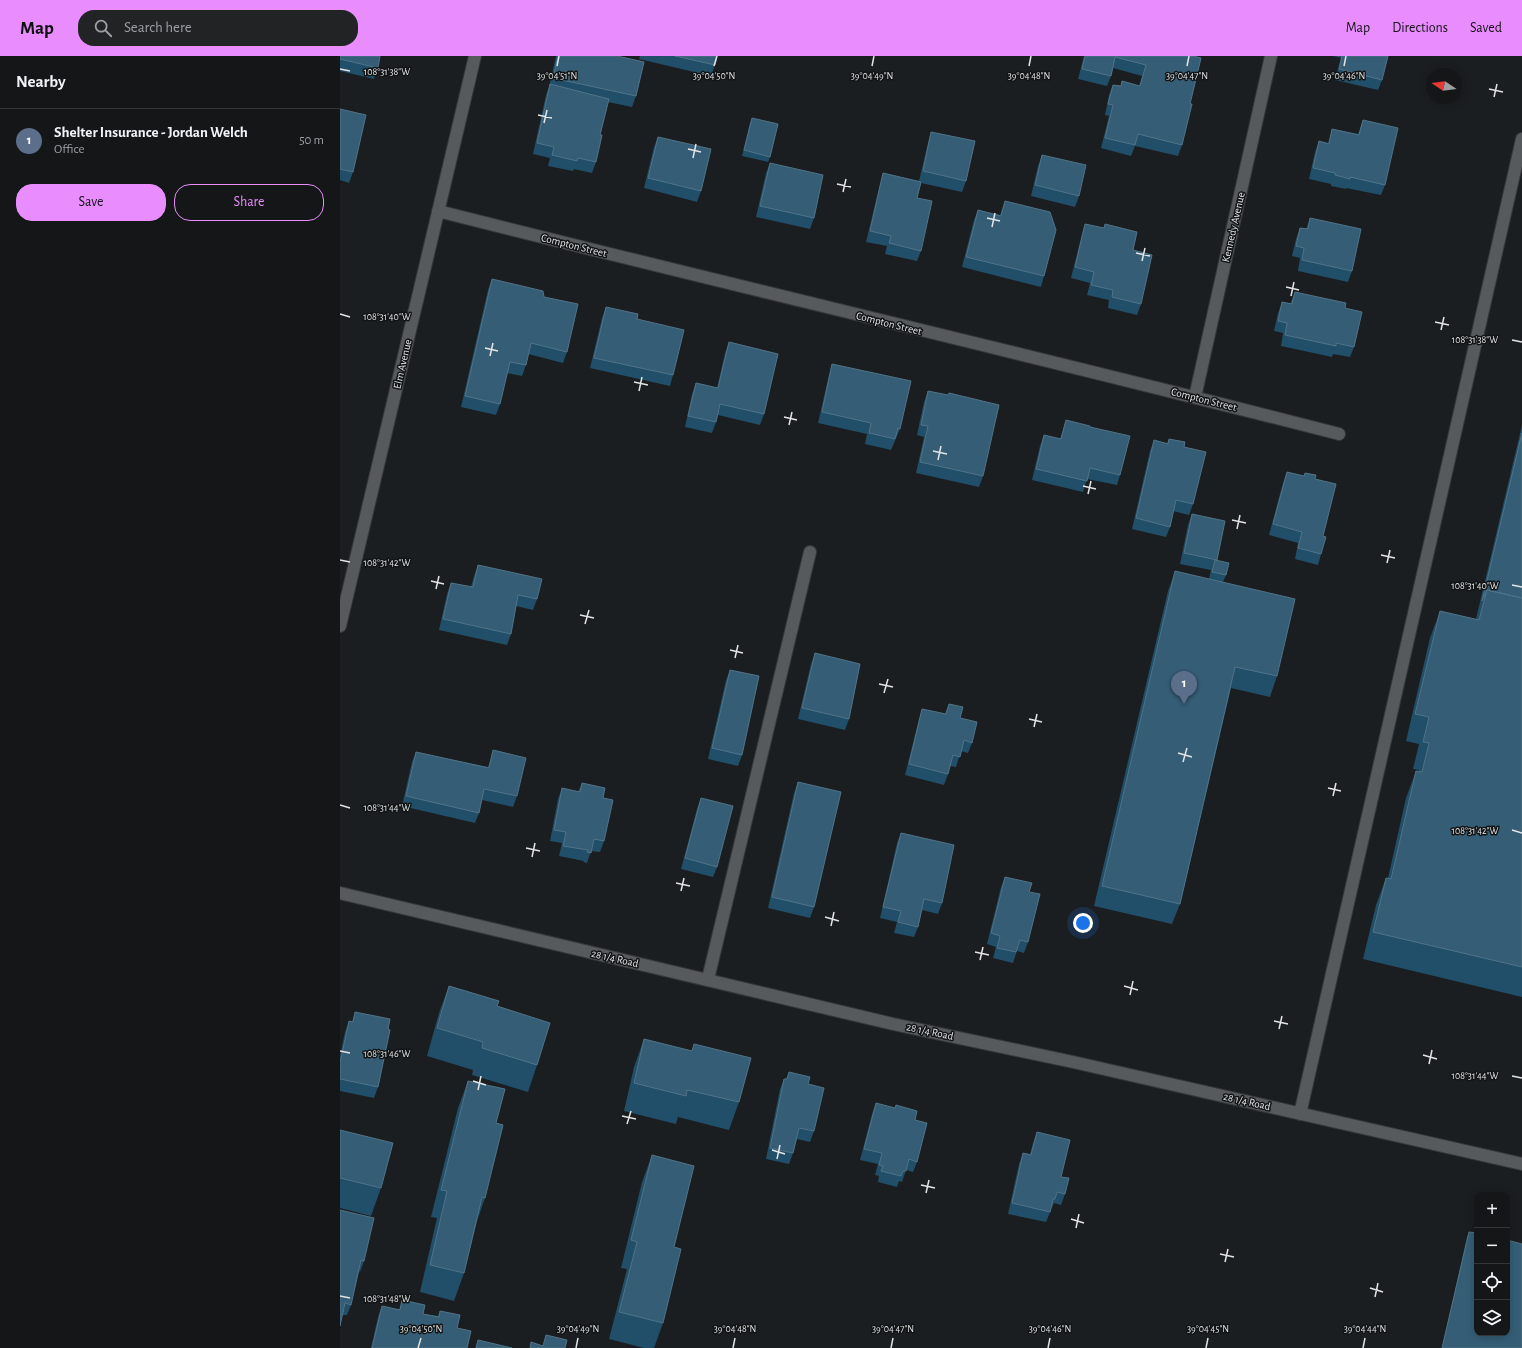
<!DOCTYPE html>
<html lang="en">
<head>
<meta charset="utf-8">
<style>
	:root { --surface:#141618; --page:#212325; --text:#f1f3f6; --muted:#9d9fa2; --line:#333537; --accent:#e98dfe }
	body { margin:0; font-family:"Alegreya Sans",sans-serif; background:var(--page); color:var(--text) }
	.controls { position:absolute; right:12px; bottom:12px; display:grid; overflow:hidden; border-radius:8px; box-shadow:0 2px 10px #0003 }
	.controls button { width:36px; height:36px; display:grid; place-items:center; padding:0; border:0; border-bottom:1px solid var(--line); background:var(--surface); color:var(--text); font:20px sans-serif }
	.compass { position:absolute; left:1086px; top:12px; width:36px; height:36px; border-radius:50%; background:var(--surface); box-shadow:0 2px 10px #0003; rotate:283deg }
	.you { position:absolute; left:743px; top:867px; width:14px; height:14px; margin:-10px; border:3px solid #fff; border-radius:50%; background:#1a73e8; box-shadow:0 0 0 6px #1a73e833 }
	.badge { display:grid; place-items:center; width:26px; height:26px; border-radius:50%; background:var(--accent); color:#fff; font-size:13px; font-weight:700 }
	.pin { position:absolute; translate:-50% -33px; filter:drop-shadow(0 1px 2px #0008) }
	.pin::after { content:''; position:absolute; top:21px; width:14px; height:12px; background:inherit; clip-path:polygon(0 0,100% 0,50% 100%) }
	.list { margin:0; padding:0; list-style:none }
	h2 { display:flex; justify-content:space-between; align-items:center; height:52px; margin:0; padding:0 16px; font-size:17px }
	h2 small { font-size:13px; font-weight:400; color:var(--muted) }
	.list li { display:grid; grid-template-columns:26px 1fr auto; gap:12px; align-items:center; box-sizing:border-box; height:64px; padding:0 16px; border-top:1px solid var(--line) }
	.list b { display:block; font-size:15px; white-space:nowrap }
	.list p { margin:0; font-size:13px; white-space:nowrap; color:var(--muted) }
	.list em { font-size:13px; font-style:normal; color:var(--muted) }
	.actions { display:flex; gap:8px; padding:12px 16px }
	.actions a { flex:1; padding:9px 0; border:1px solid var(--accent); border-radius:16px; text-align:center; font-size:14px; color:var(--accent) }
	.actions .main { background:var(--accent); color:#111 }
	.icon { flex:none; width:22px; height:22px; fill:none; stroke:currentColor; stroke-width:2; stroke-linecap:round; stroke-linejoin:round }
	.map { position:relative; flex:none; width:1182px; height:1292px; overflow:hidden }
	header { display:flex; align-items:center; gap:24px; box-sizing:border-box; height:56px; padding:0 20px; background:var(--accent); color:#111 }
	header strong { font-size:19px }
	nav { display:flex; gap:22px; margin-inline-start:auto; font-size:14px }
	.search { width:280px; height:36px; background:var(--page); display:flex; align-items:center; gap:10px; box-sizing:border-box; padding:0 14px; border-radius:16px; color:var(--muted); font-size:15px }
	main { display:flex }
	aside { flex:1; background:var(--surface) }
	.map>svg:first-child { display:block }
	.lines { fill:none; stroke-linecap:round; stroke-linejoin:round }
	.minor-casing { stroke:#363839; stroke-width:14 }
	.minor { stroke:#565a5c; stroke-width:12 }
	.wall { fill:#214e68 }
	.building { fill:#355e76; stroke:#507387 }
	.ticks { fill:none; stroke:#e2e4e5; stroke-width:1.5 }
	.labels { text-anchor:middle; stroke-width:3; stroke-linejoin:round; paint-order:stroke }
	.street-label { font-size:11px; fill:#e2e4e5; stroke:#121516 }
	.ticks-label { font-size:10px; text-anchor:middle; fill:#e2e4e5; stroke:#121516; stroke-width:3; stroke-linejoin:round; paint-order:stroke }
</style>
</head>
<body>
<header>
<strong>Map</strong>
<div class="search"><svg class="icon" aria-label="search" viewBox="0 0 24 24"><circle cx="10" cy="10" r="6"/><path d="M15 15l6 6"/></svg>Search here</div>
<nav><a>Map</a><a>Directions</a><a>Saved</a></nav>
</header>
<main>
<aside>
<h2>Nearby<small></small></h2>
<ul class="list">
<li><span class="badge" style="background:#5c6f8a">1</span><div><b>Shelter Insurance - Jordan Welch</b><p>Office</p></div><em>50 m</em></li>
</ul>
<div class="actions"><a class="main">Save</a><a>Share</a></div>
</aside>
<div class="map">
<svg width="1182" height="1292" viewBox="0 0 1182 1292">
	<rect width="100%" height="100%" fill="#1b1e20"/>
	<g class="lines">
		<!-- minor casing -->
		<g class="minor-casing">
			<path id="minor" d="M 98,155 C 398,231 700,301 999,378
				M 855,341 L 931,0
				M 0,570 L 135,0
				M 0,837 L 553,968 L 733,1006 L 1182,1108
				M 368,923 L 470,496
				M 960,1058 L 1182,83"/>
		</g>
		<!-- minor -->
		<use href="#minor" class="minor"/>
	</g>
	<!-- wall -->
	<path class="wall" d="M 0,0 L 38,12 L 34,23 L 0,15 Z
		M 216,0 L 277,0 L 296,40 L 292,51 L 268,46 L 260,79 L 256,106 L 252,117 L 234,113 L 233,115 L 208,110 L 210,102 L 193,98 L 206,39 L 209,31 Z
		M 300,0 L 377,0 L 375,9 L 371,20 L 299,3 Z
		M 744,0 L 853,0 L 850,48 L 842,89 L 838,100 L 795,90 L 791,100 L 761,92 L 769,60 L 765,59 L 769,39 L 773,29 L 781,30 L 799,30 L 802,20 L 773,12 L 771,20 L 767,30 L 738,23 Z
		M 993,0 L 1048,0 L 1042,24 L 1038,34 L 995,24 L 1001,2 Z
		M 0,53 L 13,116 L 9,127 L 0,124 Z
		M 412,62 L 430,101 L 428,106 L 402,100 L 410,67 Z
		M 1023,64 L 1045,129 L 1041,139 L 1006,132 L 1006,133 L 991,130 L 991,128 L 969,123 L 975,96 L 979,85 L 988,87 L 992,73 L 1018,78 Z
		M 591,76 L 626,125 L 622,136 L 581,127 L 577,142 L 581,195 L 577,205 L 545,198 L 547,190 L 526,186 L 540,128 L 543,117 L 579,125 L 588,87 Z
		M 318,81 L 361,135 L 357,146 L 304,132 L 314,91 Z
		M 702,99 L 739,140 L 735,151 L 691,140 L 698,110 Z
		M 430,107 L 474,162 L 470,173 L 416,161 L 426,117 Z
		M 665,145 L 704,220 L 701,231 L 622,211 L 634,164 L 638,154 L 660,159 Z
		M 970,162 L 1012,215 L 1008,226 L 958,215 L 960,202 L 952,200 L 956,183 L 960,172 L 966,173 Z
		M 745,168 L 764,172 L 765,168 L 793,194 L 801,248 L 797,259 L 768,252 L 769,244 L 747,239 L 750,227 L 731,222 L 742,178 Z
		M 152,223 L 204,241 L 227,296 L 223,307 L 188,298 L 186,309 L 182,320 L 167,317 L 160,348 L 156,359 L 121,351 L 148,234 Z
		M 955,236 L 1005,252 L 1014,291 L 1010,301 L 993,298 L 992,301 L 941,290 L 943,277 L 934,275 L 938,257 L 942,246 L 950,248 Z
		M 266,251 L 297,263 L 333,319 L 330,330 L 250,312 L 262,262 Z
		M 389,286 L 424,358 L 420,369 L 378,359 L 376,366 L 372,377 L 345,371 L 352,338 L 356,327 L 377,332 L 385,297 Z
		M 492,308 L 560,373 L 551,394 L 525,388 L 527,378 L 478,367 L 489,319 Z
		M 588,335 L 643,420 L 639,431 L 576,417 L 584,381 L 577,379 L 584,346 Z
		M 726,364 L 750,371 L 780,419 L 777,429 L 747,423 L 743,436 L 692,424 L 700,390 L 704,379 L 720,383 Z
		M 1182,369 L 1182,941 L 1023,903 L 1036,849 L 1046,822 L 1048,822 L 1066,742 L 1076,715 L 1078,716 L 1079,714 L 1073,713 L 1079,688 L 1066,685 L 1090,582 L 1100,555 L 1136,563 Z
		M 829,383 L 844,391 L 853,448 L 849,459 L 833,455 L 830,471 L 826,481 L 792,473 L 810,395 L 814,384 L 827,387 Z
		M 947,416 L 975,423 L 983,480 L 981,498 L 978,509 L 955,503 L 958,487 L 929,479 L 943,427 Z
		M 852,458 L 877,504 L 886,519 L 883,526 L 937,620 L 930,641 L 891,632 L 840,848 L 832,868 L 754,850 L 828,535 L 835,515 L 869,523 L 871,514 L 840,508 L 848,469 Z
		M 138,509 L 197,543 L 193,554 L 176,550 L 171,578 L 167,589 L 99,574 L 107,538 L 111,527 L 131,531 L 134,520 Z
		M 475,597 L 509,663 L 505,674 L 458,663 L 471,608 Z
		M 390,614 L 402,699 L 398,710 L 368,703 L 386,624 Z
		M 609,648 L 620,662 L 632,687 L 628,697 L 621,695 L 616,711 L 610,710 L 608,718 L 604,729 L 565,719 L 579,663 L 582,653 L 605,658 Z
		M 153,694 L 177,740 L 173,751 L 142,744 L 139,757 L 135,767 L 62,750 L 72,706 L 76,696 L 148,711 L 150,705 Z
		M 458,726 L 474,851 L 470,862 L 428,852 L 454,737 Z
		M 242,727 L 263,742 L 264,785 L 260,796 L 251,795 L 247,807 L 243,806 L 244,805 L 219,800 L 222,787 L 210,785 L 218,743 L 222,732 L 238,736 Z
		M 361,742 L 377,811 L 373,821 L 341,813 L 357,753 Z
		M 561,777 L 602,847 L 598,858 L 582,854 L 578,871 L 574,881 L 554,877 L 557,866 L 540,862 L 557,787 Z
		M 665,821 L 689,836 L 688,886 L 684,897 L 677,895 L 673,907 L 653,902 L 656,891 L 647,888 L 661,831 Z
		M 109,930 L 157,950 L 197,1009 L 188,1036 L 132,1019 L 133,1014 L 87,1000 L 99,957 Z
		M 15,956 L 48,973 L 38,1031 L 34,1042 L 0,1035 L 0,1000 L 5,976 L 9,965 L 12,966 Z
		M 304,983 L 352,995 L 354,988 L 399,1046 L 389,1074 L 338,1061 L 336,1068 L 284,1055 L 294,1011 Z
		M 449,1016 L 468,1028 L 474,1075 L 470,1086 L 457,1083 L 453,1097 L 449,1108 L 426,1103 L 440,1033 L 444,1023 L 446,1023 Z
		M 128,1025 L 156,1067 L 145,1142 L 137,1165 L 124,1217 L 114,1245 L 80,1236 L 97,1162 L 91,1161 L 118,1052 Z
		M 536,1047 L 575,1064 L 577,1106 L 573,1116 L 566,1114 L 562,1126 L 559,1125 L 557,1131 L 538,1126 L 539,1120 L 535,1119 L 538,1108 L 520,1104 L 532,1058 Z
		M 0,1074 L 41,1132 L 31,1160 L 0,1152 Z
		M 697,1076 L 721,1121 L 725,1138 L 721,1149 L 714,1147 L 711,1154 L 706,1166 L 668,1158 L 679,1108 L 683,1097 L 690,1098 L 693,1087 Z
		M 312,1099 L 334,1191 L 323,1267 L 314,1292 L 304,1292 L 269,1283 L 287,1213 L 281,1212 L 302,1126 Z
		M 0,1154 L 24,1205 L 20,1216 L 19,1215 L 11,1249 L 7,1259 L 3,1259 Z
		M 1129,1176 L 1182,1292 L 1102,1292 L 1127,1181 Z
		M 62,1244 L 83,1258 L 98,1260 L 100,1255 L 127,1292 L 31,1292 L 38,1261 L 42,1250 L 59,1254 Z"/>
	<!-- building -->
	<path class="building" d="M 0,0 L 40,0 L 38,12 L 0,3 Z
		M 218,0 L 277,0 L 304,6 L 296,40 L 213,22 Z
		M 335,0 L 377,0 L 375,9 Z
		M 745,0 L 853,0 L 861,2 L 850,48 L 852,48 L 842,89 L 798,78 L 795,89 L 765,82 L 773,49 L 768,48 L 773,29 L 781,30 L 782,25 L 800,30 L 806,9 L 775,1 L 771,20 L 742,13 Z
		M 1002,0 L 1048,0 L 1042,24 L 999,13 Z
		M 210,28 L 269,43 L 260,79 L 262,79 L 256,106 L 238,102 L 237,105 L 212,99 L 214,91 L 197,87 Z
		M 0,53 L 26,59 L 13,116 L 0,113 Z
		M 412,62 L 438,68 L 430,101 L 404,94 Z
		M 1023,64 L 1058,72 L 1045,129 L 1010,121 L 1010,123 L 995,119 L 995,117 L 973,112 L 979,85 L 989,88 L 992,73 L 1019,79 Z
		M 591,76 L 635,85 L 626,125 L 583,115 Z
		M 318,81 L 371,93 L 361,135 L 308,122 Z
		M 702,99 L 746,109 L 739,140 L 695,129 Z
		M 430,107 L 483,119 L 474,162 L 420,150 Z
		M 543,117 L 581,126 L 577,142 L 592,145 L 581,195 L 549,187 L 551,180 L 530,175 Z
		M 665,145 L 710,156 L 716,174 L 704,220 L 626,201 L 638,154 L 661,160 Z
		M 970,162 L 1021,173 L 1012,215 L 962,204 L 964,192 L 956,190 L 960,172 L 968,173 Z
		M 745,168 L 764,172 L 765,168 L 797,176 L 793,194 L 812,199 L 801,248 L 772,241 L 773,234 L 751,229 L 754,216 L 735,211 Z
		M 152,223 L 203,235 L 204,241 L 238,248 L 227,296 L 191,287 L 186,309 L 170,306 L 160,348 L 125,340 Z
		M 955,236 L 1006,247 L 1005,252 L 1022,256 L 1014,291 L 996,287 L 996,290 L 945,279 L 947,267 L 938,265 L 942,246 L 952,248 Z
		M 266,251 L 298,258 L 297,263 L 344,274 L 333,319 L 254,302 Z
		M 389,286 L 438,298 L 424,358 L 380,348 L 376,366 L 348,360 L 356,327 L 378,332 Z
		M 492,308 L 571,325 L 560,373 L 558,372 L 555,383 L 529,377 L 531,367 L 482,356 Z
		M 588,335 L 608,339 L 609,337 L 659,349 L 643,420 L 580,406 L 588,370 L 581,369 Z
		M 726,364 L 750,370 L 750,371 L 790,380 L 780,419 L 750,412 L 747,425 L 696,413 L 704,379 L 721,383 Z
		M 1182,377 L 1182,542 L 1147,534 L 1142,545 Z
		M 829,383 L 845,386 L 844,391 L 866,396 L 853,448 L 836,444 L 830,471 L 796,462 L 814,384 L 828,388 Z
		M 947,416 L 964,420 L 965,417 L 976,419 L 975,423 L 996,428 L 983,480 L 986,481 L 981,498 L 958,492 L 962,476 L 933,468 Z
		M 852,458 L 885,465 L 877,504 L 844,497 Z
		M 875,504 L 889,507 L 886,519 L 872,516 Z
		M 138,509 L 202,523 L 197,543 L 178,539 L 171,578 L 103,563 L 111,527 L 133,531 Z
		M 835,515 L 955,543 L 937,620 L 895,611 L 840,848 L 762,830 Z
		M 1147,534 L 1182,542 L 1182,911 L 1033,876 L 1046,822 L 1051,823 L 1076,715 L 1082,716 L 1089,687 L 1083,686 L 1089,661 L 1075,658 L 1100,555 L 1139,564 Z
		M 475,597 L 520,608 L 509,663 L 462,652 Z
		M 390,614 L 419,620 L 402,699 L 372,692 Z
		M 609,648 L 623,651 L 620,662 L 637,666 L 632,687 L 624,684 L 620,701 L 613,699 L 608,718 L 569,708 L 582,653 L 606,658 Z
		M 153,694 L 186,702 L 177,740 L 144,733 L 139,757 L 66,740 L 76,696 L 149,712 Z
		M 458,726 L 501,736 L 474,851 L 432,841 Z
		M 242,727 L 265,732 L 263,742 L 273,744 L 264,785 L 254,783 L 251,797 L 247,796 L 248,794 L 223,790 L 226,776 L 214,774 L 222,732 L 240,736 Z
		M 361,742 L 393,750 L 377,811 L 345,802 Z
		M 561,777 L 614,789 L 602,847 L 584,843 L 578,871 L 558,866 L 561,855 L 543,851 Z
		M 665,821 L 692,827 L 689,836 L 700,838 L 688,886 L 680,884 L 676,896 L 657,892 L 660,880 L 651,877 Z
		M 109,930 L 159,945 L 157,950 L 210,967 L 197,1009 L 142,992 L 143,986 L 97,972 Z
		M 15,956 L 50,963 L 48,973 L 50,974 L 38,1031 L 0,1023 L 0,1007 L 9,965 L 13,966 Z
		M 304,983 L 352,995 L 354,988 L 411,1002 L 399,1046 L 347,1034 L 346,1040 L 294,1027 Z
		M 449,1016 L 470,1021 L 468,1028 L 484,1032 L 474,1075 L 459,1072 L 453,1097 L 430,1092 L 444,1023 L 447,1023 Z
		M 128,1025 L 165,1033 L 156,1067 L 163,1069 L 145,1142 L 142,1141 L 124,1217 L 90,1209 L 107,1135 L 101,1134 Z
		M 536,1047 L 555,1052 L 556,1049 L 577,1055 L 575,1064 L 587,1067 L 577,1106 L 569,1103 L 566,1115 L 563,1115 L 561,1120 L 541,1115 L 543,1110 L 539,1109 L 542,1097 L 524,1093 Z
		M 0,1074 L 53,1087 L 41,1132 L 0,1122 Z
		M 697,1076 L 730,1084 L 721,1121 L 729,1122 L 725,1138 L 717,1136 L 715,1143 L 713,1143 L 710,1156 L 672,1147 L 683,1097 L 691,1099 Z
		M 312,1099 L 354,1110 L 334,1191 L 341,1193 L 323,1267 L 279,1256 L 297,1186 L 291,1184 Z
		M 0,1154 L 34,1162 L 24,1205 L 21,1204 L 11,1249 L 5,1247 L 0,1270 Z
		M 1129,1176 L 1137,1177 L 1137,1277 L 1167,1277 L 1167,1184 L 1182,1188 L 1182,1292 L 1102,1292 Z
		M 62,1244 L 85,1249 L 83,1258 L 99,1261 L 100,1255 L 120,1259 L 117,1272 L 131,1275 L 127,1292 L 32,1292 L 42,1250 L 60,1254 Z
		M 206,1279 L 227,1284 L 225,1292 L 190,1292 L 191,1286 L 203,1290 Z
		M 138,1284 L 172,1292 L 136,1292 Z"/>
	<!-- ticks -->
	<path class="ticks" d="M 217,10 L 219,0M 374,10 L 377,0M 532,10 L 534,0M 689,10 L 691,0M 847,10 L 849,0M 1004,10 L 1006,0M 0,13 L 10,15M 1149,33 L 1163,36M 1154,41 L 1157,28M 198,59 L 212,62M 204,67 L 207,54M 348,93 L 361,96M 353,102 L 356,88M 497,128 L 511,131M 503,136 L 506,123M 647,162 L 660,165M 652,171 L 655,157M 796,197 L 810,200M 802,205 L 805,192M 946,231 L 959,234M 951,240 L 954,226M 0,258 L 10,261M 1095,266 L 1109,269M 1101,274 L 1104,261M 1172,284 L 1182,286M 145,292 L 158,295M 150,300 L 153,287M 294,326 L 308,329M 299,335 L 302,321M 444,361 L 457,364M 449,369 L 452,356M 593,395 L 607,398M 598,404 L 601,390M 743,430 L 756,433M 748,438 L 751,425M 892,464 L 906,467M 897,473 L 900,459M 1041,499 L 1055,502M 0,504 L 10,506M 1047,507 L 1050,494M 91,525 L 104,528M 1172,529 L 1182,531M 96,533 L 99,520M 240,559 L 254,562M 245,568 L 249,554M 390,594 L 403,597M 395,602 L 398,589M 539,628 L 553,631M 544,637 L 548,623M 689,663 L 702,666M 694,671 L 697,658M 838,697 L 852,701M 843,706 L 847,692M 988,732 L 1001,735M 993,740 L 996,727M 0,749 L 10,752M 1172,774 L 1182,777M 186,792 L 200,795M 192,801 L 195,787M 336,827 L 350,830M 341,835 L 344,822M 485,861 L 499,865M 491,870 L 494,856M 635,896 L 649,899M 640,904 L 643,891M 784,930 L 798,934M 790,939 L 793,925M 934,965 L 948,968M 939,973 L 942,960M 0,995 L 10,997M 1083,999 L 1097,1003M 1089,1008 L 1092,994M 1172,1020 L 1182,1022M 133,1025 L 146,1029M 138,1034 L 141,1020M 282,1060 L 296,1063M 287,1068 L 291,1055M 432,1094 L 445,1098M 437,1103 L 440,1089M 581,1129 L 595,1132M 586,1137 L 589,1124M 731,1163 L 744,1167M 736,1172 L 739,1158M 880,1198 L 894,1201M 885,1206 L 888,1193M 1030,1232 L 1043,1236M 0,1240 L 10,1242M 1035,1241 L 1038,1227M 78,1292 L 81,1282M 236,1292 L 238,1282M 393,1292 L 395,1282M 551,1292 L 553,1282M 708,1292 L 710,1282M 866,1292 L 868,1282M 1023,1292 L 1025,1282"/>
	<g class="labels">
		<!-- street labels -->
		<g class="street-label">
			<text transform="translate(893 171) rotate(-77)" y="4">Kennedy Avenue</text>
			<text transform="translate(234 189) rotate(14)" y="4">Compton Street</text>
			<text transform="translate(549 267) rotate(14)" y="4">Compton Street</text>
			<text transform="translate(62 308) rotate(-77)" y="4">Elm Avenue</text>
			<text transform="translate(864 343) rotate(14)" y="4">Compton Street</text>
			<text transform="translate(275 902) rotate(13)" y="4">28 1/4 Road</text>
			<text transform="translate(590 975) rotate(12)" y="4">28 1/4 Road</text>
			<text transform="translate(907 1045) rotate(13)" y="4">28 1/4 Road</text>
		</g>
	</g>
	<g class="ticks-label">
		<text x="47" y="19">108°31'38"W</text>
		<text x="217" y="23">39°04'51"N</text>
		<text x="374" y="23">39°04'50"N</text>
		<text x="532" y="23">39°04'49"N</text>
		<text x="689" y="23">39°04'48"N</text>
		<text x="847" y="23">39°04'47"N</text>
		<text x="1004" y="23">39°04'46"N</text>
		<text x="47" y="264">108°31'40"W</text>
		<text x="1135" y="287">108°31'38"W</text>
		<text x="47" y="510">108°31'42"W</text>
		<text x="1135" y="533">108°31'40"W</text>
		<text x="47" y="755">108°31'44"W</text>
		<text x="1135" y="778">108°31'42"W</text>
		<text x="47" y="1001">108°31'46"W</text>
		<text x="1135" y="1023">108°31'44"W</text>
		<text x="47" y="1246">108°31'48"W</text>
		<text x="81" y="1276">39°04'50"N</text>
		<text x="238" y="1276">39°04'49"N</text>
		<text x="395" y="1276">39°04'48"N</text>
		<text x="553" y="1276">39°04'47"N</text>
		<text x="710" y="1276">39°04'46"N</text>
		<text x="868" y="1276">39°04'45"N</text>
		<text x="1025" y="1276">39°04'44"N</text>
	</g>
</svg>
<div class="controls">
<button>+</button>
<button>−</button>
<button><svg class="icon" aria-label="locate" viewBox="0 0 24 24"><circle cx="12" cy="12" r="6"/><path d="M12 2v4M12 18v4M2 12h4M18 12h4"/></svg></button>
<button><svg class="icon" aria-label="layers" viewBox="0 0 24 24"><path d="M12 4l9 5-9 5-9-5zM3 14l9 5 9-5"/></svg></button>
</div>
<svg class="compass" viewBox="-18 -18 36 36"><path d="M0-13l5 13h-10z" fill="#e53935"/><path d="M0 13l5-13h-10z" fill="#9d9fa2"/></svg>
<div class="you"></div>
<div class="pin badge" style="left:844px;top:648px;background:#5c6f8a">1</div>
</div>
</main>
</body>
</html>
